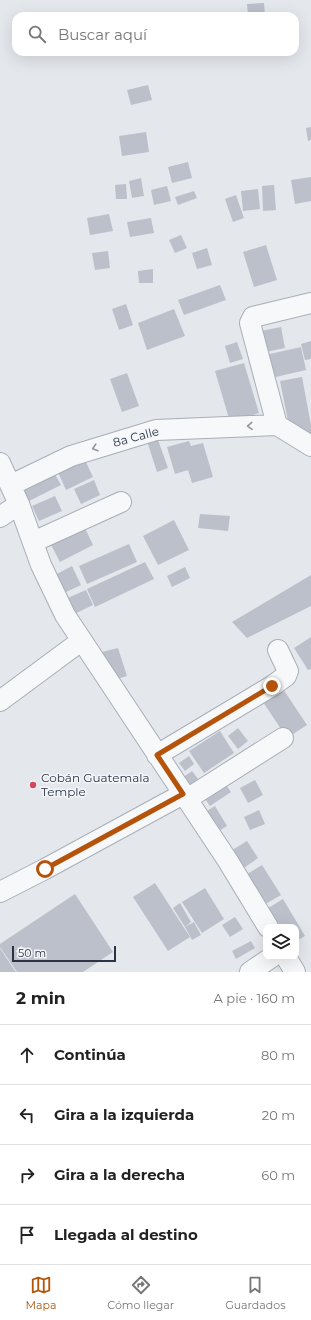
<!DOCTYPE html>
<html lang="es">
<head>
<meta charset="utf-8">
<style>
	:root { --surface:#fff; --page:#f6f6f6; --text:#222; --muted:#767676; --line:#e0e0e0; --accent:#b45309 }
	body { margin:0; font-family:Montserrat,sans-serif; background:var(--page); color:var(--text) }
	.controls { position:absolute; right:12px; bottom:12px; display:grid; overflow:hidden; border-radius:8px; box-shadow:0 4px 16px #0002 }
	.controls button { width:36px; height:36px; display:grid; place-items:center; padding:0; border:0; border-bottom:1px solid var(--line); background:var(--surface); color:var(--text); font:20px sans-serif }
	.scale { position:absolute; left:12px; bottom:10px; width:104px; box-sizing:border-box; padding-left:4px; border:2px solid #2b3445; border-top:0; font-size:11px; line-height:14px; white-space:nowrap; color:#2b3445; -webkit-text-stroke:3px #f4f6f9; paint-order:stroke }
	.stop { position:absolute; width:12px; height:12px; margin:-9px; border:3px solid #b45309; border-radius:50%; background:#fff }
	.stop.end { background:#b45309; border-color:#fff; box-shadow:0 1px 4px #0008 }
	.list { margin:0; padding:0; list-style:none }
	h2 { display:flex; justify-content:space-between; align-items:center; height:52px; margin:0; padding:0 16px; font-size:17px }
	h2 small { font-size:13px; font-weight:400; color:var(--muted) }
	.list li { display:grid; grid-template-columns:26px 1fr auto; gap:12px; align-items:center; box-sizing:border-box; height:60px; padding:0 16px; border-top:1px solid var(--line) }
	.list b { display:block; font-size:15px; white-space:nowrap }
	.list em { font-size:13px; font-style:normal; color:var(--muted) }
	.icon { flex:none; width:22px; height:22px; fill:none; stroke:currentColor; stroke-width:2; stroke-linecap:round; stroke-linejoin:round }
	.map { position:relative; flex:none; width:311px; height:972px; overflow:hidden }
	.search { position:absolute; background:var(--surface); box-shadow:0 4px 16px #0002; left:12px; right:12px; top:12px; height:44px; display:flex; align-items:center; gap:10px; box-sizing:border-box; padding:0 14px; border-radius:12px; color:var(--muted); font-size:15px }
	.sheet { height:292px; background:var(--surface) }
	nav { display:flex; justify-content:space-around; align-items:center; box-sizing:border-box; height:56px; border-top:1px solid var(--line); background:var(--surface); font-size:11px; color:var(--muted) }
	nav a { display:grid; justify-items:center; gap:2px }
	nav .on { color:var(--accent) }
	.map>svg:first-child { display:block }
	.building { fill:#bbc0ca }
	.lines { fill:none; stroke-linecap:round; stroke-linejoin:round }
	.minor-casing { stroke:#a9aeb7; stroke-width:22 }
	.minor { stroke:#f7f8fa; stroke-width:20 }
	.oneway { stroke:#9196a0 }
	.route { stroke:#b45309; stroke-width:5 }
	.poi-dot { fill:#d1495b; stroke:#f4f6f9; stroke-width:1.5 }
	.labels { text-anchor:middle; stroke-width:3; stroke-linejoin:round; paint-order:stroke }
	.street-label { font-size:12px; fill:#2b3445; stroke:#f4f6f9 }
	.poi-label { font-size:12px; fill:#2b3445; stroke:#f4f6f9; text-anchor:start }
</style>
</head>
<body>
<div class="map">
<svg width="311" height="972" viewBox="0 0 311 972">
	<rect width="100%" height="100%" fill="#e4e7ec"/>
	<!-- building -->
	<path class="building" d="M 264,3 L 265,15 L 248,16 L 247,4 Z
		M 148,85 L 152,100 L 131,105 L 127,90 Z
		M 311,127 L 311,140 L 308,141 L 306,128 Z
		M 146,132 L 149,152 L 122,156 L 119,136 Z
		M 188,162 L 192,178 L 172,183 L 168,167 Z
		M 311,177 L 311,201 L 295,204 L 291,180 Z
		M 141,178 L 144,196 L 132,198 L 129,181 Z
		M 126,184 L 127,199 L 116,199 L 115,185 Z
		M 274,185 L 276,210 L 263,211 L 262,186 Z
		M 167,186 L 171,201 L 154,205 L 151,190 Z
		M 258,189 L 260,209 L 243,211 L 241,191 Z
		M 194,191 L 197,198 L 178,205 L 175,197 Z
		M 236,195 L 244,218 L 233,222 L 225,199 Z
		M 109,214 L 113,231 L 90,235 L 87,218 Z
		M 151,218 L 154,233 L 130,237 L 127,222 Z
		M 181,235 L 187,248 L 175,253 L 169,240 Z
		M 266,245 L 277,280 L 254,287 L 243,252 Z
		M 207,248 L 212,265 L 197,269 L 192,253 Z
		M 108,251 L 110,268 L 95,270 L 92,253 Z
		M 153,269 L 153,283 L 139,283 L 138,271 Z
		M 220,285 L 226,300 L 184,315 L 178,300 Z
		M 126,304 L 133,325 L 119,330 L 112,309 Z
		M 174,309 L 185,336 L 147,350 L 138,323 Z
		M 281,327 L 285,348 L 261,353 L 256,332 Z
		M 311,341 L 311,359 L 305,360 L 301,344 Z
		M 237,342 L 243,359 L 230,363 L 225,346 Z
		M 301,347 L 306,370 L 267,379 L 261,356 Z
		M 244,363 L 259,413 L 230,422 L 215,371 Z
		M 127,373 L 139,406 L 122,412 L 110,379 Z
		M 302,377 L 311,425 L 311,436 L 289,426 L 280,381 Z
		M 157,437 L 168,468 L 157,472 L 147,441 Z
		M 189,441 L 191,446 L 203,443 L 213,477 L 192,483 L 188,470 L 175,474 L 167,447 Z
		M 84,458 L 93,477 L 66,490 L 57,470 Z
		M 53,471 L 61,485 L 27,502 L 20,488 Z
		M 94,480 L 100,495 L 81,504 L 74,489 Z
		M 55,496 L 62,511 L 39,521 L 32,506 Z
		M 200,514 L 230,516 L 228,531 L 198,528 Z
		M 174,520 L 189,550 L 158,565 L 143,536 Z
		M 83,524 L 93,545 L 60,562 L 49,541 Z
		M 129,544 L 137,562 L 87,584 L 79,566 Z
		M 145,562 L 154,579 L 95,607 L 87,589 Z
		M 72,566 L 81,585 L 62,594 L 53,576 Z
		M 185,567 L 190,578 L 172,587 L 167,576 Z
		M 311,575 L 311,606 L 247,638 L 232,622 Z
		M 86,590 L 93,605 L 70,616 L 63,600 Z
		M 311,637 L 311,669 L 308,670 L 294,648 Z
		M 118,648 L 127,676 L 111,681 L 102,652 Z
		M 283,689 L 307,725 L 287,738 L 263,702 Z
		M 238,728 L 248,741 L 238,749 L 228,736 Z
		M 220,731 L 234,753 L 204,773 L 189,751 Z
		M 189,756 L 194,764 L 185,771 L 179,763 Z
		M 192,771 L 198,779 L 188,787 L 182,778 Z
		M 222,779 L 231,792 L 210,806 L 201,793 Z
		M 255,780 L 263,795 L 248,803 L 240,788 Z
		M 215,806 L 227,826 L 214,834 L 202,814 Z
		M 259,810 L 265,824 L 250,830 L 244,817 Z
		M 247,841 L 258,858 L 238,872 L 226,854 Z
		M 262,865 L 281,895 L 262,906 L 244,876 Z
		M 155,883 L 190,937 L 168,951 L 133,897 Z
		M 205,888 L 224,919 L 202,933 L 182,902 Z
		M 75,894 L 113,952 L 83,972 L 17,972 L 0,947 L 0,944 Z
		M 283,899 L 305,936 L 296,941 L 296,927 L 275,927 L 265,910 Z
		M 180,903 L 191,922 L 185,927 L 173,908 Z
		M 235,917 L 243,929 L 230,937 L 222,925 Z
		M 194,922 L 201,935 L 192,940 L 185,927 Z
		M 251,941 L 255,948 L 236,959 L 232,951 Z
		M 0,948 L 13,968 L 16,972 L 0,972 Z"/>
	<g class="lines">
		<!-- minor casing -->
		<g class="minor-casing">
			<path id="minor" d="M 277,425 L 250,323 L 253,317 L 257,316 L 311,303
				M 0,463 L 19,504 L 41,565 L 65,615 L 228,861 L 268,927
				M 11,485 L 71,456 L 156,430 L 277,425 L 311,446
				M 0,517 L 19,504
				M 33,542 L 121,502
				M 0,701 L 81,641
				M 157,755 L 272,686 L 286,676 L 288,671 L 278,650
				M 187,799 L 283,738
				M 0,892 L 45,869 L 183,794
				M 286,957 L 295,972
				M 250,972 L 272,957"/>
		</g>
		<!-- minor -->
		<use href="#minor" class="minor"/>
	</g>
	<!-- one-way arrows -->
	<defs><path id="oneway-chevron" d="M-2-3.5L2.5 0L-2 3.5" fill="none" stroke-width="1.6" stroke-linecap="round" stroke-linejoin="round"/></defs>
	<g class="oneway">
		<use href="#oneway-chevron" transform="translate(250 426) rotate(177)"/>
		<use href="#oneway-chevron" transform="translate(95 448) rotate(163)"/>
	</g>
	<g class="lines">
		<!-- route -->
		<path class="route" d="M 45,869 L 183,794 L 157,755 L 272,686"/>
	</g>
	<!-- markers -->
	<circle class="poi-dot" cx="33" cy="785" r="4"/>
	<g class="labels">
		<!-- street labels -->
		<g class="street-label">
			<text transform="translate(136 437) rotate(-15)" y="4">8a Calle</text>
		</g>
		<!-- poi labels -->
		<g class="poi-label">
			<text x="41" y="782">Cobán Guatemala<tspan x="41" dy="14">Temple</tspan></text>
		</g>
	</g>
</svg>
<div class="controls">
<button><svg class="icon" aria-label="layers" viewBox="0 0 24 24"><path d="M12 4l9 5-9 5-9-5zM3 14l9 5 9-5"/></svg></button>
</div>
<div class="scale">50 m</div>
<div class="stop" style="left:45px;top:869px"></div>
<div class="stop end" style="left:272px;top:686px"></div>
<div class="search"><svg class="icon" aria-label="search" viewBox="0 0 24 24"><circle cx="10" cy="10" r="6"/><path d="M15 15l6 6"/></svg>Buscar aquí</div>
</div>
<section class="sheet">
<h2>2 min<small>A pie · 160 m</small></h2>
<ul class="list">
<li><svg class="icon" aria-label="ahead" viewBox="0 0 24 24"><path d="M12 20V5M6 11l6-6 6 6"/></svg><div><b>Continúa</b></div><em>80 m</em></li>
<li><svg class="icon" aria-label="left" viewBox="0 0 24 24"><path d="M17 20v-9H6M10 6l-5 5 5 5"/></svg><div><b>Gira a la izquierda</b></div><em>20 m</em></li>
<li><svg class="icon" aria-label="right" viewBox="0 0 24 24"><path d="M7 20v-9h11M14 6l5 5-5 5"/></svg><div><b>Gira a la derecha</b></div><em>60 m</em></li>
<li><svg class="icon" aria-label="arrive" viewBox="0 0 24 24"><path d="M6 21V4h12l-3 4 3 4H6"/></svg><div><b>Llegada al destino</b></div></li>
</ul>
</section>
<nav>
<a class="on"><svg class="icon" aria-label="map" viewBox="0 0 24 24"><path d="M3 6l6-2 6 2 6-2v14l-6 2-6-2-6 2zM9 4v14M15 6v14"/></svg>Mapa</a>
<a><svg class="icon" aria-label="directions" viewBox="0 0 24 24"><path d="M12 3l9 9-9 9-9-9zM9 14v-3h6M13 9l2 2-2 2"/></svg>Cómo llegar</a>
<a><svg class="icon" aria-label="saved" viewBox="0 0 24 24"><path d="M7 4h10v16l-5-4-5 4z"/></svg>Guardados</a>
</nav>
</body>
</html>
